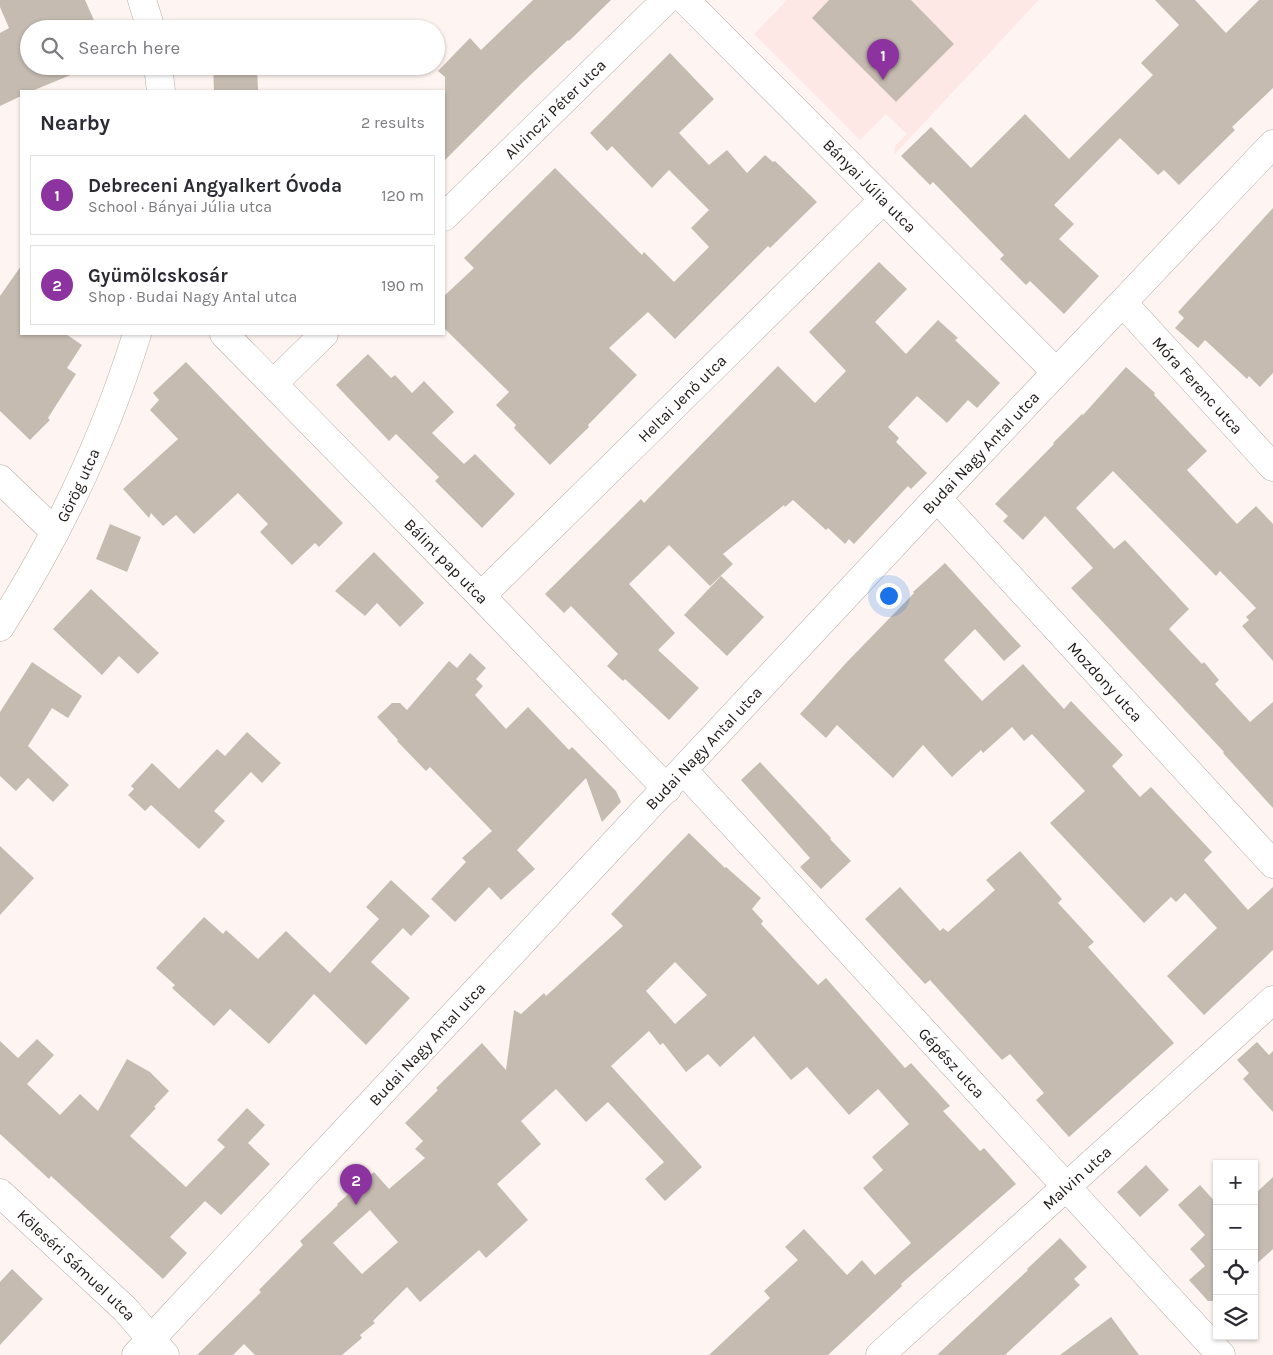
<!DOCTYPE html>
<html lang="en">
<head>
<meta charset="utf-8">
<style>
	:root { --surface:#fff; --page:#f2f2f3; --text:#2b2b33; --muted:#7c7c81; --line:#e1e1e2; --accent:#8d339f }
	body { margin:0; font-family:Karla,sans-serif; background:var(--page); color:var(--text) }
	.controls { position:absolute; right:15px; bottom:15px; display:grid; overflow:hidden; border-radius:0px; box-shadow:0 1px 4px #0004 }
	.controls button { width:45px; height:45px; display:grid; place-items:center; padding:0; border:0; border-bottom:1px solid var(--line); background:var(--surface); color:var(--text); font:25px sans-serif }
	.you { position:absolute; left:888px; top:595px; width:18px; height:18px; margin:-12px; border:4px solid #fff; border-radius:50%; background:#1a73e8; box-shadow:0 0 0 8px #1a73e833 }
	.badge { display:grid; place-items:center; width:32px; height:32px; border-radius:50%; background:var(--accent); color:#fff; font-size:16px; font-weight:700 }
	.pin { position:absolute; translate:-50% -41px; filter:drop-shadow(0 1px 2px #0008) }
	.pin::after { content:''; position:absolute; top:26px; width:18px; height:15px; background:inherit; clip-path:polygon(0 0,100% 0,50% 100%) }
	.list { margin:0; padding:0; list-style:none }
	h2 { display:flex; justify-content:space-between; align-items:center; height:65px; margin:0; padding:0 20px; font-size:21px }
	h2 small { font-size:16px; font-weight:400; color:var(--muted) }
	.list li { display:grid; grid-template-columns:32px 1fr auto; gap:15px; align-items:center; box-sizing:border-box; height:80px; margin:0 10px 10px; padding:0 10px; border:1px solid var(--line); border-radius:0px }
	.list b { display:block; font-size:19px; white-space:nowrap }
	.list p { margin:0; font-size:16px; white-space:nowrap; color:var(--muted) }
	.list em { font-size:16px; font-style:normal; color:var(--muted) }
	.icon { flex:none; width:28px; height:28px; fill:none; stroke:currentColor; stroke-width:2; stroke-linecap:round; stroke-linejoin:round }
	.map { position:relative; flex:none; width:1273px; height:1355px; overflow:hidden }
	.search { position:absolute; background:var(--surface); box-shadow:0 1px 4px #0004; left:20px; top:20px; width:425px; height:55px; display:flex; align-items:center; gap:12px; box-sizing:border-box; padding:0 18px; border-radius:28px; color:var(--muted); font-size:19px }
	.panel { position:absolute; background:var(--surface); box-shadow:0 1px 4px #0004; left:20px; top:90px; width:425px; height:245px; border-radius:0px }
	.map>svg:first-child { display:block }
	.education { fill:#fde8e5 }
	.building { fill:#c5bbb1; fill-rule:evenodd }
	.lines { fill:none; stroke-linecap:round; stroke-linejoin:round }
	.street-casing { stroke:#b7a9a4; stroke-width:29 }
	.secondary-casing { stroke:#b7a9a4; stroke-width:29 }
	.street { stroke:#fff; stroke-width:28 }
	.secondary { stroke:#fff; stroke-width:28 }
	.labels { text-anchor:middle; stroke-width:4.5; stroke-linejoin:round; paint-order:stroke }
	.street-label { font-size:16px; fill:#1d1816; stroke:#fff }
</style>
</head>
<body>
<div class="map">
<svg width="1273" height="1355" viewBox="0 0 1273 1355">
	<rect width="100%" height="100%" fill="#fef5f2"/>
	<!-- education -->
	<path class="education" d="M 787,0 L 1039,0 L 894,155 L 895,146 L 907,134 L 886,114 L 860,140 L 754,34 Z"/>
	<!-- building -->
	<path class="building" d="M 0,0 L 85,0 L 98,29 L 29,29 L 29,66 L 90,67 L 32,91 L 21,91 L 21,96 L 0,106 L 0,33 L 9,28 L 0,7 Z
		M 533,0 L 611,0 L 569,41 L 568,40 L 522,83 L 444,161 L 445,77 L 438,71 L 470,38 L 481,50 Z
		M 829,0 L 911,0 L 954,44 L 896,102 L 812,18 Z
		M 1155,0 L 1195,0 L 1226,33 L 1259,0 L 1273,0 L 1273,88 L 1232,127 L 1235,130 L 1179,185 L 1164,170 L 1158,175 L 1120,138 L 1054,205 L 1074,224 L 1059,239 L 1099,276 L 1064,314 L 1030,281 L 1026,285 L 1000,259 L 1004,255 L 933,182 L 930,185 L 901,156 L 931,127 L 971,168 L 1025,114 L 1069,159 L 1153,75 L 1141,63 L 1179,25 Z
		M 670,53 L 714,99 L 679,133 L 709,165 L 727,150 L 747,173 L 765,155 L 773,162 L 775,161 L 817,202 L 770,248 L 768,246 L 675,339 L 648,312 L 609,348 L 637,375 L 588,425 L 589,427 L 550,465 L 514,428 L 516,425 L 496,405 L 509,392 L 444,328 L 444,296 L 474,268 L 464,258 L 555,168 L 642,255 L 644,252 L 674,282 L 709,247 L 691,228 L 709,210 L 669,170 L 652,188 L 612,146 L 607,151 L 590,133 Z
		M 213,66 L 257,66 L 258,91 L 214,91 Z
		M 1273,208 L 1273,373 L 1260,387 L 1249,376 L 1247,379 L 1205,340 L 1198,348 L 1175,328 L 1184,318 L 1178,312 Z
		M 879,262 L 907,289 L 875,322 L 906,354 L 938,320 L 958,338 L 955,340 L 1000,383 L 977,408 L 968,400 L 947,423 L 917,396 L 888,427 L 899,438 L 896,442 L 927,473 L 911,489 L 908,486 L 854,544 L 849,539 L 845,544 L 828,528 L 826,530 L 793,500 L 785,507 L 784,505 L 723,554 L 733,564 L 710,586 L 669,545 L 629,584 L 675,633 L 658,650 L 699,688 L 669,720 L 625,679 L 623,681 L 607,666 L 618,654 L 571,606 L 564,613 L 545,594 L 641,499 L 644,503 L 778,366 L 815,403 L 846,371 L 809,332 Z
		M 21,266 L 21,334 L 66,334 L 82,345 L 67,368 L 76,374 L 48,418 L 50,420 L 30,440 L 0,411 L 0,296 Z
		M 368,354 L 391,378 L 395,375 L 412,393 L 424,381 L 454,412 L 432,433 L 464,464 L 475,454 L 515,494 L 482,528 L 435,481 L 439,477 L 396,434 L 389,441 L 336,385 Z
		M 186,362 L 343,523 L 319,547 L 315,543 L 292,565 L 260,532 L 268,524 L 238,493 L 194,534 L 176,515 L 163,526 L 151,513 L 149,518 L 123,489 L 178,439 L 150,410 L 159,400 L 153,393 Z
		M 1126,367 L 1155,393 L 1154,395 L 1207,451 L 1187,470 L 1237,524 L 1256,506 L 1273,524 L 1273,661 L 1242,626 L 1249,620 L 1246,617 L 1256,608 L 1220,571 L 1216,576 L 1113,471 L 1076,508 L 1114,549 L 1125,540 L 1189,609 L 1169,629 L 1202,664 L 1204,662 L 1219,680 L 1215,684 L 1250,722 L 1273,702 L 1273,808 L 1223,753 L 1224,752 L 1071,588 L 1093,568 L 1045,516 L 1023,540 L 1003,521 L 1008,516 L 995,504 L 1054,444 L 1053,443 L 1082,414 L 1083,415 Z
		M 110,524 L 141,537 L 127,572 L 96,559 Z
		M 374,552 L 424,603 L 400,627 L 377,603 L 365,616 L 335,591 Z
		M 945,563 L 1021,646 L 1004,661 L 975,629 L 944,660 L 982,701 L 1023,664 L 1064,709 L 1071,701 L 1123,755 L 1112,766 L 1140,797 L 1151,787 L 1212,852 L 1204,860 L 1248,910 L 1273,887 L 1273,950 L 1204,1015 L 1167,976 L 1217,928 L 1185,893 L 1176,902 L 1171,897 L 1144,923 L 1050,823 L 1085,791 L 1032,734 L 1024,741 L 1012,727 L 983,753 L 981,750 L 952,777 L 923,745 L 893,778 L 837,725 L 826,738 L 800,714 L 846,663 L 914,593 L 913,592 Z
		M 721,576 L 764,617 L 727,656 L 684,615 Z
		M 91,589 L 159,653 L 138,674 L 119,656 L 102,675 L 53,629 Z
		M 470,653 L 486,668 L 476,679 L 483,686 L 475,695 L 506,729 L 528,707 L 569,750 L 572,747 L 616,791 L 621,802 L 602,822 L 586,778 L 517,850 L 535,869 L 501,900 L 489,887 L 455,922 L 431,899 L 466,862 L 462,858 L 492,831 L 430,767 L 426,771 L 397,741 L 398,740 L 377,717 L 392,703 L 400,703 L 407,710 L 449,661 L 457,668 Z
		M 32,662 L 82,696 L 68,718 L 52,708 L 28,746 L 69,785 L 53,802 L 28,778 L 16,791 L 0,776 L 0,712 Z
		M 247,732 L 281,763 L 262,783 L 251,772 L 214,811 L 225,821 L 199,849 L 151,805 L 145,811 L 128,795 L 134,789 L 131,786 L 152,763 L 179,789 L 217,749 L 225,756 Z
		M 760,762 L 831,838 L 830,839 L 851,861 L 821,889 L 800,867 L 810,858 L 741,780 Z
		M 689,833 L 725,868 L 726,867 L 761,898 L 752,909 L 763,921 L 761,924 L 818,985 L 826,978 L 905,1068 L 911,1063 L 950,1106 L 943,1111 L 980,1151 L 984,1148 L 1016,1184 L 901,1284 L 902,1286 L 828,1355 L 709,1355 L 770,1298 L 764,1291 L 798,1260 L 785,1247 L 804,1229 L 847,1275 L 862,1260 L 875,1275 L 911,1243 L 863,1188 L 883,1170 L 872,1157 L 909,1124 L 878,1089 L 849,1115 L 807,1067 L 791,1080 L 754,1036 L 720,1067 L 708,1054 L 686,1072 L 663,1043 L 660,1045 L 649,1031 L 611,1066 L 702,1167 L 665,1201 L 645,1179 L 664,1162 L 608,1102 L 586,1122 L 556,1089 L 521,1121 L 541,1144 L 497,1184 L 528,1220 L 486,1258 L 479,1250 L 420,1302 L 407,1287 L 373,1321 L 375,1323 L 360,1335 L 362,1338 L 342,1355 L 255,1355 L 244,1344 L 233,1355 L 197,1355 L 261,1292 L 259,1290 L 303,1245 L 300,1241 L 338,1205 L 337,1204 L 374,1172 L 389,1189 L 425,1158 L 415,1149 L 423,1141 L 405,1123 L 438,1090 L 436,1088 L 482,1043 L 506,1070 L 514,1010 L 521,1014 L 544,993 L 546,996 L 623,926 L 611,914 ZM 675,962 L 707,995 L 675,1024 L 646,991 ZM 370,1210 L 398,1242 L 362,1274 L 333,1243 Z
		M 0,846 L 34,878 L 0,915 Z
		M 1020,851 L 1062,899 L 1058,903 L 1094,942 L 1088,947 L 1174,1043 L 1069,1137 L 1036,1100 L 1044,1093 L 1010,1054 L 1002,1060 L 930,980 L 925,984 L 865,919 L 900,887 L 940,931 L 943,928 L 948,932 L 995,890 L 986,880 Z
		M 391,880 L 430,916 L 411,936 L 403,928 L 371,962 L 410,998 L 366,1045 L 314,994 L 269,1044 L 230,1009 L 214,1026 L 172,988 L 175,985 L 156,968 L 204,917 L 223,934 L 226,930 L 258,959 L 286,931 L 330,973 L 379,919 L 366,907 Z
		M 37,1039 L 54,1055 L 27,1084 L 60,1115 L 80,1094 L 98,1111 L 127,1059 L 150,1072 L 169,1091 L 154,1107 L 156,1108 L 130,1136 L 186,1187 L 225,1147 L 217,1140 L 247,1108 L 265,1125 L 248,1143 L 270,1164 L 221,1215 L 205,1201 L 170,1237 L 187,1253 L 163,1279 L 51,1176 L 49,1179 L 0,1134 L 0,1041 L 18,1058 Z
		M 1257,1042 L 1269,1055 L 1273,1051 L 1273,1112 L 1243,1079 L 1249,1073 L 1237,1060 Z
		M 1146,1165 L 1169,1190 L 1140,1217 L 1117,1192 Z
		M 1273,1177 L 1273,1249 L 1254,1266 L 1254,1190 L 1257,1192 Z
		M 1200,1185 L 1217,1204 L 1217,1301 L 1208,1301 L 1189,1280 L 1205,1266 L 1190,1249 L 1205,1235 L 1178,1205 Z
		M 1060,1238 L 1087,1267 L 1074,1279 L 1080,1285 L 1005,1355 L 937,1355 L 1028,1270 L 1027,1269 Z
		M 12,1269 L 43,1299 L 0,1345 L 0,1282 Z
		M 1111,1317 L 1139,1355 L 1060,1355 Z"/>
	<g class="lines">
		<!-- street casing -->
		<g class="street-casing">
			<g id="street">
				<path d="M 142,0 L 151,29"/>
				<path id="s1" d="M 685,0 L 1056,372"/>
				<path d="M 158,66 L 161,91"/>
				<path id="s2" d="M 444,217 L 666,0"/>
				<path id="s3" d="M 1123,303 L 1273,467"/>
				<path id="s4" d="M 224,334 L 481,596 L 667,789"/>
				<path d="M 274,383 L 324,334"/>
				<path d="M 0,479 L 55,532"/>
				<path id="s5" d="M 937,498 L 1273,864"/>
				<path id="s6" d="M 481,596 L 883,200"/>
				<path id="s7" d="M 0,627 C 58,536 105,437 137,334"/>
				<path id="s8" d="M 684,771 L 1221,1355"/>
				<path id="s9" d="M 0,1193 L 125,1309 L 165,1355"/>
				<path id="s10" d="M 880,1355 L 1273,1000"/>
			</g>
		</g>
		<!-- secondary casing -->
		<g class="secondary-casing">
			<g id="secondary">
				<path id="s11" d="M 136,1355 L 937,498 L 1273,144"/>
			</g>
		</g>
		<!-- street -->
		<use href="#street" class="street"/>
		<!-- secondary -->
		<use href="#secondary" class="secondary"/>
	</g>
	<g class="labels">
		<!-- street labels -->
		<g class="street-label">
			<text dy="6" stroke="none"><textPath href="#s2" startOffset="155">Alvinczi Péter utca</textPath></text>
			<text dy="6" stroke="none"><textPath href="#s1" startOffset="262">Bányai Júlia utca</textPath></text>
			<text dy="6" stroke="none"><textPath href="#s3" startOffset="111">Móra Ferenc utca</textPath></text>
			<text dy="6" stroke="none"><textPath href="#s6" startOffset="282">Heltai Jenő utca</textPath></text>
			<text dy="6" stroke="none"><textPath href="#s11" startOffset="1236">Budai Nagy Antal utca</textPath></text>
			<text dy="6" stroke="none"><textPath href="#s7" startOffset="162">Görög utca</textPath></text>
			<text dy="6" stroke="none"><textPath href="#s4" startOffset="318">Bálint pap utca</textPath></text>
			<text dy="6" stroke="none"><textPath href="#s5" startOffset="249">Mozdony utca</textPath></text>
			<text dy="6" stroke="none"><textPath href="#s11" startOffset="831">Budai Nagy Antal utca</textPath></text>
			<text dy="6" stroke="none"><textPath href="#s11" startOffset="426">Budai Nagy Antal utca</textPath></text>
			<text dy="6" stroke="none"><textPath href="#s8" startOffset="396">Gépész utca</textPath></text>
			<text dy="6" stroke="none"><textPath href="#s10" startOffset="265">Malvin utca</textPath></text>
			<text dy="6" stroke="none"><textPath href="#s9" startOffset="105">Köleséri Sámuel utca</textPath></text>
		</g>
	</g>
</svg>
<div class="controls">
<button>+</button>
<button>−</button>
<button><svg class="icon" aria-label="locate" viewBox="0 0 24 24"><circle cx="12" cy="12" r="6"/><path d="M12 2v4M12 18v4M2 12h4M18 12h4"/></svg></button>
<button><svg class="icon" aria-label="layers" viewBox="0 0 24 24"><path d="M12 4l9 5-9 5-9-5zM3 14l9 5 9-5"/></svg></button>
</div>
<div class="you"></div>
<div class="pin badge" style="left:883px;top:80px">1</div>
<div class="pin badge" style="left:356px;top:1205px">2</div>
<div class="search"><svg class="icon" aria-label="search" viewBox="0 0 24 24"><circle cx="10" cy="10" r="6"/><path d="M15 15l6 6"/></svg>Search here</div>
<section class="panel">
<h2>Nearby<small>2 results</small></h2>
<ul class="list">
<li><span class="badge">1</span><div><b>Debreceni Angyalkert Óvoda</b><p>School · Bányai Júlia utca</p></div><em>120 m</em></li>
<li><span class="badge">2</span><div><b>Gyümölcskosár</b><p>Shop · Budai Nagy Antal utca</p></div><em>190 m</em></li>
</ul>
</section>
</div>
</body>
</html>
